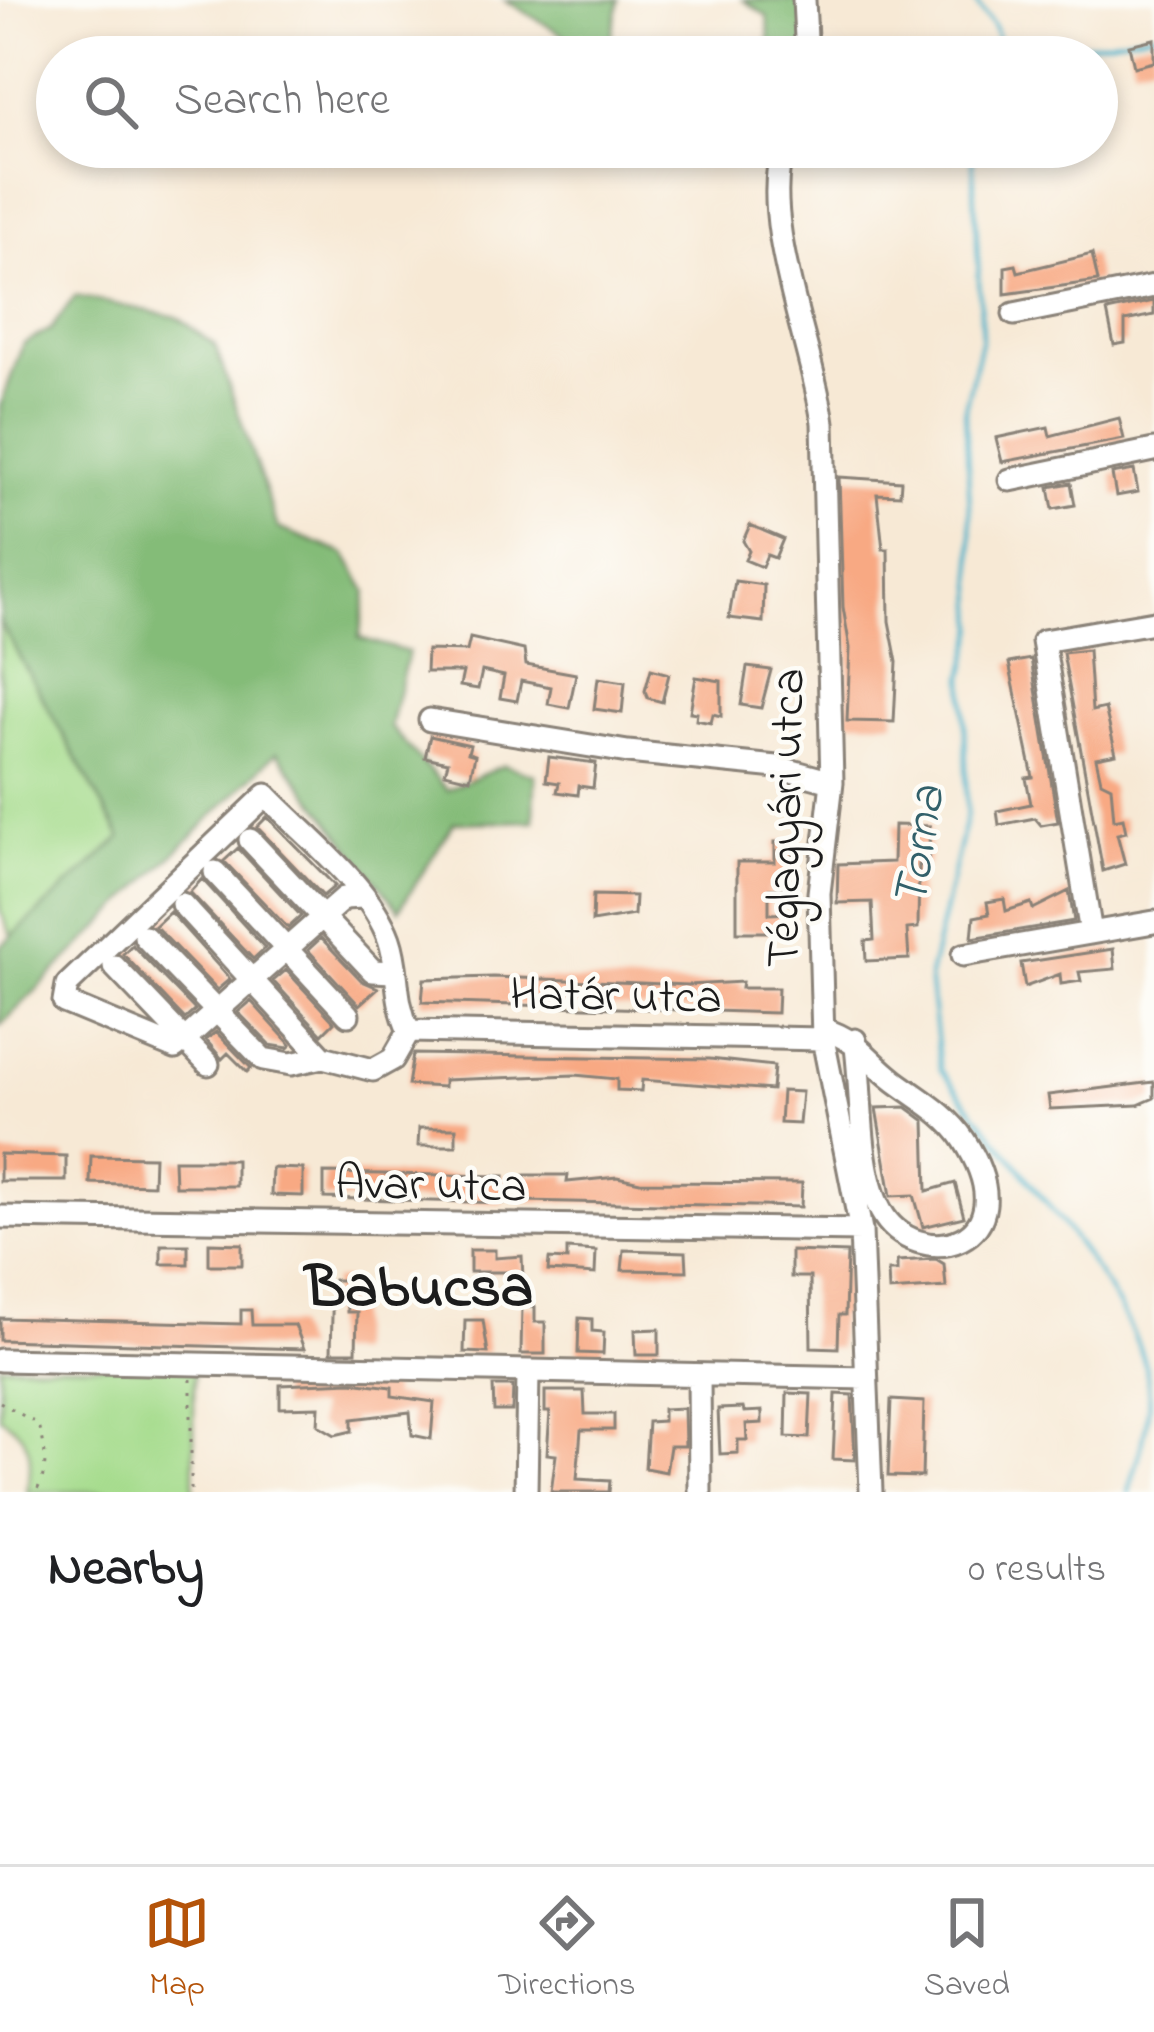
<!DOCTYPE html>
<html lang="en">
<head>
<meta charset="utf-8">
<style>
	:root { --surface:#fff; --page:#f2f2f2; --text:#202124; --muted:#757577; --line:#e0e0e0; --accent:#b45309 }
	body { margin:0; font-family:"Indie Flower",sans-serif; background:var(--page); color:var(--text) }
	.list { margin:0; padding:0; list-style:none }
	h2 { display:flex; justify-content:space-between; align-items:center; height:156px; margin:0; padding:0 48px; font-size:51px }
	h2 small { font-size:39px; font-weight:400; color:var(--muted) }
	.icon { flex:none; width:66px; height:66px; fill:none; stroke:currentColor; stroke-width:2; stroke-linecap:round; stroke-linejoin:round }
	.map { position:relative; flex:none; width:1154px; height:1492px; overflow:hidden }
	.search { position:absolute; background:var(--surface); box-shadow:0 6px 18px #0003; left:36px; right:36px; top:36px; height:132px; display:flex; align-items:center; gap:30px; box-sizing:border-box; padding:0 42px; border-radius:66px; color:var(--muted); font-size:45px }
	.sheet { height:372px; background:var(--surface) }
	nav { display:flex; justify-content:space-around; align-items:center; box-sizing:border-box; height:168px; border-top:3px solid var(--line); background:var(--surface); font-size:33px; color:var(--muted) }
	nav a { display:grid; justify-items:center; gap:6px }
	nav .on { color:var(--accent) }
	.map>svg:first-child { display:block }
	.green { fill:#a6dc8d; stroke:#617c54; stroke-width:3 }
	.forest { fill:#84bc78; stroke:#506c4a; stroke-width:3 }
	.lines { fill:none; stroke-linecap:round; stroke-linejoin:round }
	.stream { stroke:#4bb3ca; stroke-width:4.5 }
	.building { fill:#f8a983 }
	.minor-casing { stroke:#8a8278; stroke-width:27 }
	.path { stroke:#8a8278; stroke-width:3; stroke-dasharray:3 9; stroke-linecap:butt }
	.minor { stroke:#fff; stroke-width:21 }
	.labels { text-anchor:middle; stroke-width:9; stroke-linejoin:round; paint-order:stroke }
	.street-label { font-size:48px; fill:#1c1c1c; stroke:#fdfcf7 }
	.water-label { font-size:51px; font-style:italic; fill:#31606a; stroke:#fdfcf7 }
	.district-label { font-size:60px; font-weight:bold; fill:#1c1c1c; stroke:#fdfcf7 }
</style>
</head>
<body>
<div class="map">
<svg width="1154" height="1492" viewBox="0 0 1154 1492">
	<rect width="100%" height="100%" fill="#fdfcf7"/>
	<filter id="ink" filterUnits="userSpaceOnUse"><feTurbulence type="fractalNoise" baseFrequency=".00833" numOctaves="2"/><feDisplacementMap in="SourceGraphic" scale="24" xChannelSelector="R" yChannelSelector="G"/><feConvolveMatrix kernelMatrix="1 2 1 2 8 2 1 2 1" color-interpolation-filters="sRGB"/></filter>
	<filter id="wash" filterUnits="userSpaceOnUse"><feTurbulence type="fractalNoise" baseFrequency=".004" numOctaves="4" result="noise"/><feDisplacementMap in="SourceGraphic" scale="48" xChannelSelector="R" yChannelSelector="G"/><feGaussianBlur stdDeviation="2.7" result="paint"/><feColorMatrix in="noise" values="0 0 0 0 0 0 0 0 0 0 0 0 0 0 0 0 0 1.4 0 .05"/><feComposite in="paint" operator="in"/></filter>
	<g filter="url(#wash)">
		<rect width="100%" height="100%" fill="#f7e9d5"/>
		<!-- green -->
		<path class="green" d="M 0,622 L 121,838 L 12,938 L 0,910 Z
			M 0,1365 L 194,1366 L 194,1492 L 27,1492 C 34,1457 32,1436 0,1417 Z"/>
		<!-- forest -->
		<path class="forest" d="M 505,0 L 619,0 L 610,45 L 583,47 Z
			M 743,0 L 810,0 L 821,57 L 771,57 L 767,16 Z
			M 75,296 L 177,317 L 215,345 L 278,528 L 345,554 L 367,591 L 359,638 L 408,652 L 390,727 L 447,790 L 504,765 L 535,775 L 534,821 L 454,823 L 399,910 L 277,752 L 0,1026 L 0,947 L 121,838 L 0,622 L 0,407 L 23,344 L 51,329 Z"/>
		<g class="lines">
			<!-- stream -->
			<path class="stream" d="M 974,0 C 989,23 1004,27 994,57
				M 1011,57 L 1154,33
				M 972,147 L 982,337 L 965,408 L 976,627 L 964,676 L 967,814 L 929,976 L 940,1069 C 993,1138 1133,1294 1147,1374 C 1154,1413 1139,1455 1129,1492"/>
		</g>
		<g id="blocks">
			<!-- building -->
			<path class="building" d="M 1154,39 L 1154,62 L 1134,67 L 1129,45 Z
				M 1092,254 L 1098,281 L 1005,294 L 1005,267 L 1016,265 L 1018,272 Z
				M 1154,301 L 1154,315 L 1125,321 L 1125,343 L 1114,345 L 1107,311 Z
				M 1119,418 L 1124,439 L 1002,462 L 996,438 L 1048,427 L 1050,436 Z
				M 1134,470 L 1138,492 L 1116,496 L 1112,474 Z
				M 839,477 L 901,481 L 900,495 L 877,494 L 883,549 L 888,549 L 889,621 L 897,662 L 894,722 L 847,721 L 850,648 L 843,607 Z
				M 1071,483 L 1075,505 L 1053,509 L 1049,487 Z
				M 750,525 L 783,539 L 775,558 L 767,555 L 762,567 L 745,560 L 749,551 L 743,541 Z
				M 735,581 L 764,585 L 763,622 L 729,618 Z
				M 470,638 L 524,650 L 526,665 L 576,674 L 569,708 L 548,704 L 551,687 L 521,681 L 517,701 L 500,698 L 504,676 L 482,671 L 478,689 L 460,686 L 463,672 L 426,672 L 427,650 L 467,651 Z
				M 1088,650 L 1092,711 L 1105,708 L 1116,754 L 1096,758 L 1101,781 L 1111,786 L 1114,820 L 1123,818 L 1126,832 L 1117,834 L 1125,864 L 1103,871 L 1063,653 Z
				M 1031,659 L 1058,822 L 1041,825 L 1035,818 L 999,825 L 997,811 L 1031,804 L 1026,778 L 1033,777 L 1009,663 Z
				M 747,667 L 771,670 L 761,708 L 741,705 Z
				M 651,669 L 669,674 L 662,702 L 648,698 L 645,691 Z
				M 696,677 L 721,681 L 721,716 L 713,714 L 711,723 L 696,720 L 697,713 L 690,712 Z
				M 598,678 L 625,682 L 622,713 L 594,709 Z
				M 430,736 L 470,745 L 468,753 L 475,755 L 470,779 L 445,773 L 448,762 L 425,757 Z
				M 549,757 L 596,763 L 593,788 L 579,786 L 578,795 L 557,792 L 559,783 L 546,781 Z
				M 267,817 L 335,886 L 323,896 L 257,827 Z
				M 894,825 L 930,826 L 928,866 L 919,865 L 918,928 L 907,929 L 909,959 L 866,961 L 865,941 L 874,940 L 872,902 L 837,903 L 838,864 L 893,862 Z
				M 775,842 L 792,842 L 797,889 L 769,889 L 769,914 L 794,913 L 794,932 L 737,932 L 737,862 L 775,862 Z
				M 238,848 L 301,916 L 288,928 L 224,861 Z
				M 202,879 L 265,948 L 253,959 L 190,892 Z
				M 1069,891 L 1074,921 L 972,938 L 974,917 L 989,914 L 987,902 L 1004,899 L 1006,911 L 1031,903 L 1033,909 Z
				M 593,895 L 635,896 L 634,915 L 592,922 Z
				M 170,912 L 230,979 L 217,990 L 155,926 Z
				M 321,938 L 362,981 L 378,988 L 359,1005 L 308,950 Z
				M 132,945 L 195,1010 L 185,1019 L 123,954 Z
				M 1113,949 L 1115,969 L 1079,972 L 1081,981 L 1061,984 L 1060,974 L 1025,987 L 1021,963 Z
				M 286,970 L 334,1022 L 322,1034 L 273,981 Z
				M 493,977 L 688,985 L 742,982 L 741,988 L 778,988 L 777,1013 L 422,1002 L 424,979 Z
				M 251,1001 L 291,1045 L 288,1048 L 270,1045 L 238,1012 Z
				M 216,1032 L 251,1068 L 247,1072 L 228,1053 L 222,1059 L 206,1040 Z
				M 413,1054 L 710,1059 L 774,1066 L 772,1090 L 642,1080 L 641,1091 L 617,1090 L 617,1079 L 575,1075 L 444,1080 L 444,1087 L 408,1085 Z
				M 1154,1082 L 1154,1098 L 1138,1105 L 1050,1109 L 1048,1095 Z
				M 782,1091 L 802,1092 L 799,1124 L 780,1123 Z
				M 906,1107 L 925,1121 L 927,1191 L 955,1183 L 964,1217 L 923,1227 L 914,1195 L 891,1196 L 876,1108 Z
				M 419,1128 L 456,1128 L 456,1146 L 418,1146 Z
				M 0,1154 L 66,1156 L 66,1181 L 0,1181 Z
				M 91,1156 L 154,1157 L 153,1185 L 90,1183 Z
				M 174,1160 L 236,1160 L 236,1186 L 175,1186 Z
				M 272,1168 L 303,1169 L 303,1196 L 271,1195 Z
				M 324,1173 L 504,1176 L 503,1203 L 324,1198 Z
				M 525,1175 L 568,1175 L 567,1182 L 617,1177 L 640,1182 L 802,1183 L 801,1207 L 525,1201 Z
				M 209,1243 L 242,1244 L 242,1265 L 209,1265 Z
				M 161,1245 L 188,1245 L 188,1264 L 161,1264 Z
				M 567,1249 L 596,1251 L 595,1274 L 548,1271 L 549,1259 L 567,1260 Z
				M 470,1250 L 495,1250 L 495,1258 L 522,1256 L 523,1279 L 509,1280 L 509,1272 L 470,1272 Z
				M 624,1250 L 686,1252 L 687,1271 L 622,1270 Z
				M 791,1251 L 847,1253 L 845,1315 L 839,1315 L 838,1348 L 811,1347 L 810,1277 L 791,1277 Z
				M 936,1259 L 944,1264 L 946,1287 L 889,1291 L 888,1271 L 897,1271 L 897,1261 Z
				M 333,1280 L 346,1280 L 347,1312 L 357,1312 L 356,1352 L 331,1352 Z
				M 522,1306 L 535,1307 L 535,1322 L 545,1322 L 545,1354 L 521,1354 Z
				M 241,1310 L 251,1310 L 252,1325 L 295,1325 L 304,1349 L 0,1340 L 0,1318 L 241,1324 Z
				M 579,1318 L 592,1319 L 592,1331 L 604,1332 L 603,1354 L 578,1353 Z
				M 465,1320 L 483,1320 L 488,1353 L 464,1352 Z
				M 659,1329 L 659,1355 L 636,1355 L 635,1330 Z
				M 351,1382 L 392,1387 L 392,1396 L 434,1402 L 431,1439 L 412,1435 L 410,1412 L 352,1419 L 352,1431 L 335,1435 L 318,1425 L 319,1407 L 280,1408 L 280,1385 Z
				M 493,1386 L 513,1386 L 512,1411 L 494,1411 Z
				M 545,1391 L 584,1391 L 585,1414 L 614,1414 L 614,1430 L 581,1430 L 577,1479 L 610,1481 L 609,1492 L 551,1492 L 556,1455 L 547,1454 L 550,1412 L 545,1412 Z
				M 787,1393 L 811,1394 L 809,1438 L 786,1437 Z
				M 836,1394 L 852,1395 L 855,1460 L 833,1459 Z
				M 891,1400 L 924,1402 L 922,1477 L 888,1476 Z
				M 684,1408 L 685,1446 L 670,1446 L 666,1472 L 645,1468 L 648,1422 L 663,1421 L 663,1409 Z
				M 743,1408 L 744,1412 L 762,1411 L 762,1423 L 746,1424 L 747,1440 L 738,1440 L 738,1453 L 720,1454 L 718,1409 Z"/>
		</g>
	</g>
	<g filter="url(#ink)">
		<use href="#blocks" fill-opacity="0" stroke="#8a8278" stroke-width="3"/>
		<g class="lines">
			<!-- minor casing -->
			<g class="minor-casing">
				<path id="minor" d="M 804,0 L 807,57
					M 784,147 C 757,215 814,351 823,423 L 832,782 L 819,893 L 823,1039 L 861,1230 L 871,1492
					M 1014,314 L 1154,286
					M 1010,480 L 1154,450
					M 430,720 L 628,752 L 777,767 L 832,782
					M 250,840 L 373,971 L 393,972
					M 215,872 L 348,1015
					M 363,897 L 344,898 L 175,1048 L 64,1002 L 67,985 L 266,795 C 306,837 369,884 389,939 C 400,970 393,997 409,1031
					M 182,904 L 323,1057 L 373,1070 L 393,1059 L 409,1031
					M 1091,933 L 1043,641 L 1154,622
					M 145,937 L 263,1059 L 291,1064 L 323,1057
					M 963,955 L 1154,922
					M 114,966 L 208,1064
					M 823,1029 C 860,1041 865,1058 895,1081 C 919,1099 947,1114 964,1140 C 1033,1247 915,1274 881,1211 C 857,1168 863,1089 855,1040
					M 409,1031 L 823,1039
					M 0,1217 L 861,1230
					M 0,1360 L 866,1378
					M 699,1375 L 700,1492
					M 526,1492 L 528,1373"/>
			</g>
			<!-- path -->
			<path class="path" d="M 191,1379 L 191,1492
				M 0,1402 L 39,1425 C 46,1449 49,1470 36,1492"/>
			<!-- minor -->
			<use href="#minor" class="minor"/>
		</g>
	</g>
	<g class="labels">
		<!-- street labels -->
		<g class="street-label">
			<text transform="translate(783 818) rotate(-89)" y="17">Téglagyári utca</text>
			<text transform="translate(616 993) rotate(1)" y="17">Határ utca</text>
			<text transform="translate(431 1182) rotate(1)" y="17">Avar utca</text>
		</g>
		<!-- water labels -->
		<g class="water-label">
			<text transform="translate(916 846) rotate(-81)" y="18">Torna</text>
		</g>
		<!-- district labels -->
		<g class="district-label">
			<text x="419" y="1305">Babucsa</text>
		</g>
	</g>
</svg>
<div class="search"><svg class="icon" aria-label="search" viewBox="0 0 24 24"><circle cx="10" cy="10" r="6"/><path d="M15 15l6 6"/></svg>Search here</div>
</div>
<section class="sheet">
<h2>Nearby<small>0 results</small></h2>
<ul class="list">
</ul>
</section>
<nav>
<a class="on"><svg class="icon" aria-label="map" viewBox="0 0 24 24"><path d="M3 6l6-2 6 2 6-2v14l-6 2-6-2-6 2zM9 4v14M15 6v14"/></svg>Map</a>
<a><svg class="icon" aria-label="directions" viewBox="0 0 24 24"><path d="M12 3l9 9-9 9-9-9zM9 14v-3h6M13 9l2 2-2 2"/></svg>Directions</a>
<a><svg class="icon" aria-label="saved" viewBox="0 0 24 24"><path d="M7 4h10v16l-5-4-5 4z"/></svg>Saved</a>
</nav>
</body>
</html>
